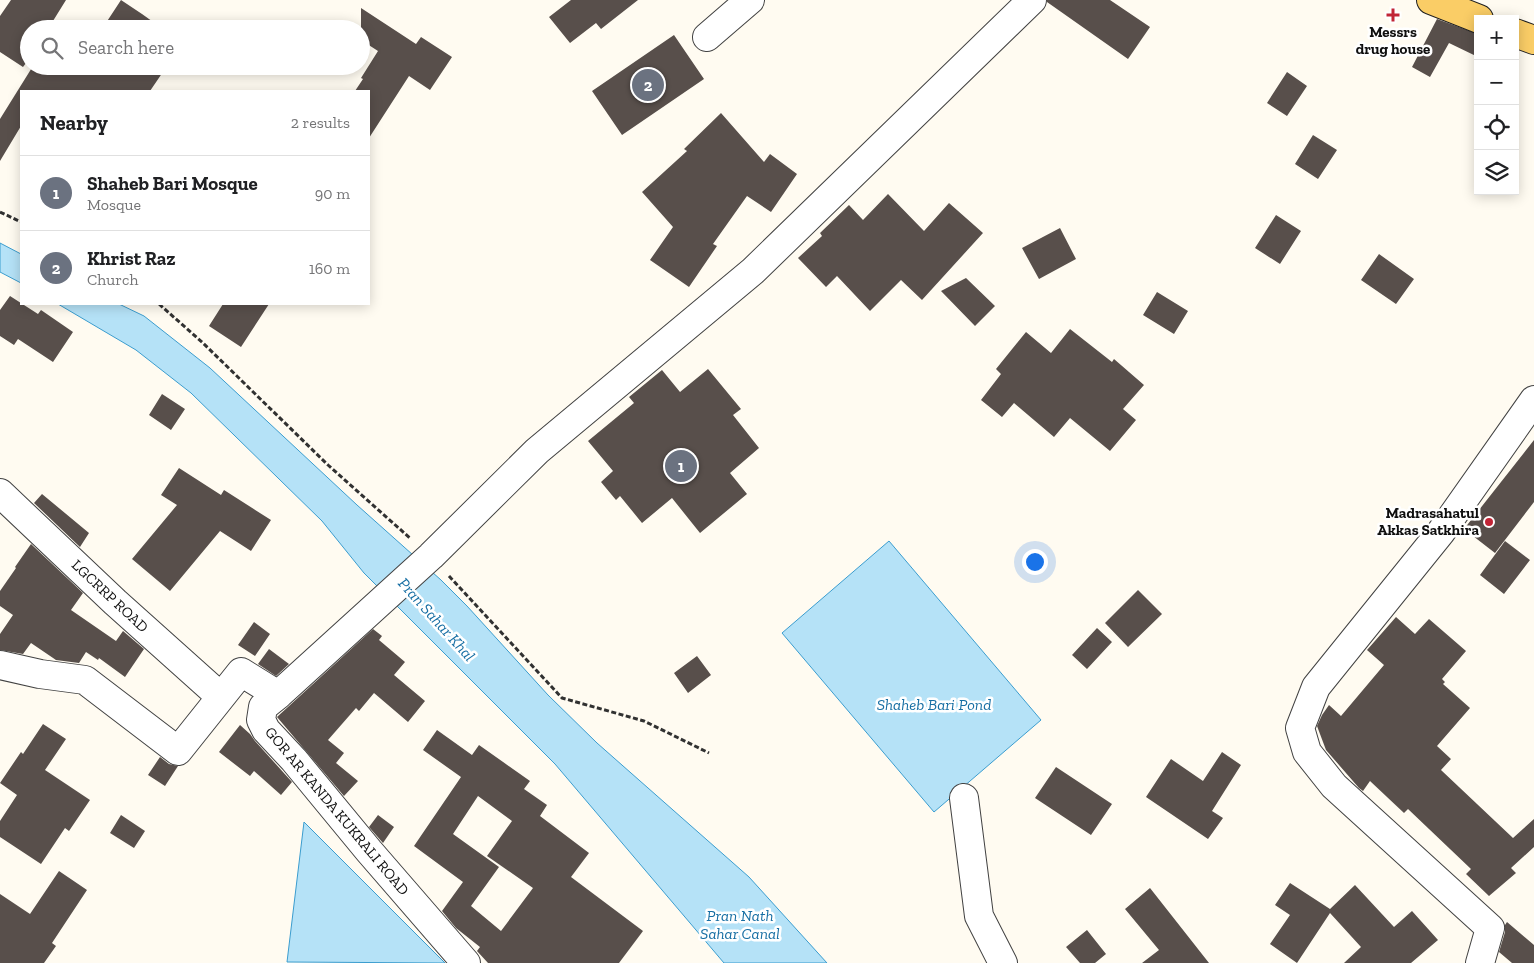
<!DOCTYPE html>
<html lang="en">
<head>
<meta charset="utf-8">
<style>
	:root { --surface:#fff; --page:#f6f6f6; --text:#202124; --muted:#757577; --line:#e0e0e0; --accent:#111827 }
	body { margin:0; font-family:"Zilla Slab",serif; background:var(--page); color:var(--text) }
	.controls { position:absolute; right:15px; top:15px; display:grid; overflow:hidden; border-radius:0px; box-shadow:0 2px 12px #0003 }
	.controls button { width:45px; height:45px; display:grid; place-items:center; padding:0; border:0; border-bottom:1px solid var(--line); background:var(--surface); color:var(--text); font:25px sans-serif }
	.you { position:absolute; left:1034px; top:561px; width:18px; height:18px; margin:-12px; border:4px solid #fff; border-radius:50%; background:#1a73e8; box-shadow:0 0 0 8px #1a73e833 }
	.badge { display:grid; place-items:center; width:32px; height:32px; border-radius:50%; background:var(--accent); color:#fff; font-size:16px; font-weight:700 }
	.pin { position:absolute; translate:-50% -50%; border:2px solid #fff; box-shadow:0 1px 5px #0006 }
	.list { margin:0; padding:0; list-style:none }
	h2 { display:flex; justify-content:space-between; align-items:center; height:65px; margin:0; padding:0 20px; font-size:21px }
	h2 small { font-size:16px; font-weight:400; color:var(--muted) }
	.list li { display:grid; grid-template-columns:32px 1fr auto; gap:15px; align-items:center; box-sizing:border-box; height:75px; padding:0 20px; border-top:1px solid var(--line) }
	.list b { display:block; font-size:19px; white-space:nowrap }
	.list p { margin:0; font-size:16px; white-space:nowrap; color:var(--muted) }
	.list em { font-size:16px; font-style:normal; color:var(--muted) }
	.icon { flex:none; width:28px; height:28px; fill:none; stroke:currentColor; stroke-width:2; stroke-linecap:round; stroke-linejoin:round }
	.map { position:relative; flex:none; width:1534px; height:963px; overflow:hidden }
	.search { position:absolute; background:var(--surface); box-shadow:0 2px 12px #0003; left:20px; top:20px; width:350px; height:55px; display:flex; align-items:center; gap:12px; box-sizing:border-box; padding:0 18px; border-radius:28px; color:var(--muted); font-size:19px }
	.panel { position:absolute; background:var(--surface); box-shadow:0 2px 12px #0003; left:20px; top:90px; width:350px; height:215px; border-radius:0px }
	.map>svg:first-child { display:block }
	.water { fill:#b5e2f7; stroke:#3b9dcf }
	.building { fill:#584f4b; fill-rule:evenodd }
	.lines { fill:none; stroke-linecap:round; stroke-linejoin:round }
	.minor-casing { stroke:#424242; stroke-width:30 }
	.major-casing { stroke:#202020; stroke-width:30 }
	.path { stroke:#313131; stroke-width:3; stroke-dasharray:5 2.5; stroke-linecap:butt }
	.minor { stroke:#fff; stroke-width:28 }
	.major { stroke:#facd66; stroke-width:28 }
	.poi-dot { fill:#c12536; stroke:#fff; stroke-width:2 }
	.labels { text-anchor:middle; stroke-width:5; stroke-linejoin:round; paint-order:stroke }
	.poi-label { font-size:15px; font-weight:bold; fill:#0f0f0f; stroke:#fff }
	.street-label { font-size:15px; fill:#0f0f0f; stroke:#fff }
	.water-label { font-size:16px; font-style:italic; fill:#166ea3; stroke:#fff }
</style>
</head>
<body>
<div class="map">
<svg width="1534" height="963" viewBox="0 0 1534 963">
	<rect width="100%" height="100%" fill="#fffbf1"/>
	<!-- water -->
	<path class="water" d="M 0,243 L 21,254 L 21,283 L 0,272 Z
		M 58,304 L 119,304 L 144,316 L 210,368 L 357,505 L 441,580 L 467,606 L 548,695 L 597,743 L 749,877 L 827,963 L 724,963 L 555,764 L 364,573 L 322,521 L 191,393 L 136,350 Z
		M 889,541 L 1041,720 L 934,812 L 782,633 Z
		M 304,822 L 445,963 L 287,962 Z"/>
	<!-- building -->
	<path class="building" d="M 11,0 L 66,0 L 48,29 L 29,29 L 29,59 L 23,67 L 0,52 L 0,16 Z
		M 121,0 L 142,14 L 163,29 L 102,29 Z
		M 571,0 L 638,0 L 601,29 L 596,23 L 570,43 L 549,17 Z
		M 1047,0 L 1110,0 L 1150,27 L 1128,59 L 1047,2 Z
		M 361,8 L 416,44 L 421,37 L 452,57 L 430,90 L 409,76 L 369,138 L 369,91 L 355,91 L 363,79 L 361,78 L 378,51 L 361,40 Z
		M 1437,19 L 1478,34 L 1478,57 L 1449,43 L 1430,77 L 1412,67 Z
		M 674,35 L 704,79 L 622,135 L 592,91 Z
		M 33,66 L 167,66 L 150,91 L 21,91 L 21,126 L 0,161 L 0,119 Z
		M 1287,72 L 1307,86 L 1287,116 L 1267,103 Z
		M 721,113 L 764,162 L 770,154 L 797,174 L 771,212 L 747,196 L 713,244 L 717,246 L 689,287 L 650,260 L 673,227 L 642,192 L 687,151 L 684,149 Z
		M 1313,135 L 1337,150 L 1318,179 L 1295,164 Z
		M 888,194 L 924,231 L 949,203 L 983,233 L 922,300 L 901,280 L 870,311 L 837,276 L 826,287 L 798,258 L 822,236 L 820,233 L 849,205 L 863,220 Z
		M 1276,215 L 1301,231 L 1280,264 L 1255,248 Z
		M 1060,228 L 1076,259 L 1039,279 L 1022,248 Z
		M 1379,254 L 1414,279 L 1396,304 L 1361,280 Z
		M 966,278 L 995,306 L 975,326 L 941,291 Z
		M 1157,292 L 1188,311 L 1174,334 L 1143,315 Z
		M 10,296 L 38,314 L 41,310 L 73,332 L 53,362 L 18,339 L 14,345 L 0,336 L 0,310 Z
		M 223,304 L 269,304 L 241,347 L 209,326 Z
		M 1070,329 L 1112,362 L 1114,359 L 1144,385 L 1123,409 L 1136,420 L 1110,451 L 1070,418 L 1054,437 L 1014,403 L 1002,417 L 981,400 L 1001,374 L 996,369 L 1026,332 L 1051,353 Z
		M 708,369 L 741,409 L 733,415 L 759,448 L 730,473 L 747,494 L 700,533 L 672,498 L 642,523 L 620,496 L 616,500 L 601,482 L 613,471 L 588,441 L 634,403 L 629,397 L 662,370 L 680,392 Z
		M 162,394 L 185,409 L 171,430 L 149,415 Z
		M 1534,440 L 1534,502 L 1495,553 L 1464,529 Z
		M 179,468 L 221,495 L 224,490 L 271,520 L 251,551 L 220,531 L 170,591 L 132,559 L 177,505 L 161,495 Z
		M 42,494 L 89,533 L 80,547 L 34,503 Z
		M 1505,541 L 1530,560 L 1504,594 L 1480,575 Z
		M 31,544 L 83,593 L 71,610 L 116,641 L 123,631 L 144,649 L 125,677 L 99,658 L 98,660 L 86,652 L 79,663 L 56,660 L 31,643 L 23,654 L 0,650 L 0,634 L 13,615 L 0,606 L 0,591 L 16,568 L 15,567 Z
		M 1138,590 L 1162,614 L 1128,647 L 1105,623 Z
		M 1396,617 L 1415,634 L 1429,619 L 1466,651 L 1442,679 L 1445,682 L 1443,684 L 1470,708 L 1437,746 L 1451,759 L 1441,770 L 1513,838 L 1534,819 L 1534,847 L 1511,868 L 1516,873 L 1489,896 L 1466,874 L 1471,869 L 1408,809 L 1404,813 L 1370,781 L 1363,791 L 1359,788 L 1326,750 L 1317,726 L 1322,715 L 1329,705 L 1341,716 L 1384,665 L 1367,650 Z
		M 254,622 L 270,634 L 255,656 L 238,645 Z
		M 1097,628 L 1112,642 L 1087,669 L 1072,655 Z
		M 373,629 L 382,636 L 379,640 L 405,662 L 394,675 L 425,701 L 408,722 L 374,693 L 359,711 L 356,708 L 328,740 L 344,753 L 336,763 L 358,781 L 344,796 L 277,717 Z
		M 269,649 L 289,664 L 276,676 L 258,664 Z
		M 697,656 L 711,675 L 688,693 L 674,673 Z
		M 43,724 L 66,739 L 45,770 L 90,800 L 69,831 L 65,828 L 41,864 L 0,837 L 0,821 L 17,795 L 0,783 L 21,752 L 23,754 Z
		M 240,725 L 250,734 L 255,741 L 292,782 L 281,795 L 254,771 L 250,776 L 219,752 Z
		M 437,730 L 472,755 L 479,745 L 530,781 L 524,789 L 547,805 L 540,816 L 589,853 L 571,877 L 643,931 L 619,963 L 488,963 L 477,951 L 480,947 L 456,928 L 442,911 L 463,882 L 414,846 L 461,777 L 423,750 ZM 478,796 L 512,821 L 487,856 L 533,888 L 501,931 L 471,906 L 499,867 L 453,834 Z
		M 1222,752 L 1241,765 L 1212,811 L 1223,818 L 1208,839 L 1146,797 L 1171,759 L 1203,781 Z
		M 160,757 L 169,764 L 178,766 L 165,786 L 148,775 Z
		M 1056,767 L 1112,804 L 1091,835 L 1035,798 Z
		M 121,815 L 145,831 L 134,848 L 110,833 Z
		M 378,815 L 394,827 L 383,843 L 369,827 Z
		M 59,871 L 87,890 L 52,943 L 56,946 L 44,963 L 0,963 L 0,894 L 30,914 Z
		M 1290,883 L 1330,909 L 1355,885 L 1394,927 L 1412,911 L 1438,940 L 1411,963 L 1344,963 L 1361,947 L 1330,913 L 1297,963 L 1270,944 L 1290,915 L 1275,905 Z
		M 1150,888 L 1209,963 L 1142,963 L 1159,950 L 1125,909 Z
		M 1507,922 L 1534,945 L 1534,963 L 1512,963 L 1499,952 L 1505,932 L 1505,925 Z
		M 1087,930 L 1106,954 L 1095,963 L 1080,963 L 1066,947 Z"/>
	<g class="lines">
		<!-- minor casing -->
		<g class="minor-casing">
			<path id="minor" d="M 707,37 L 750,0
				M 0,493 L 115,602 L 221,697
				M 0,665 L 40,674 L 85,680 L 178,751 L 241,672 L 278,695 L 263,707 L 261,720 L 266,730 L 294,760 L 369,851 L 466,963
				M 278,695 L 431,556 L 537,451 L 753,271 L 1032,0
				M 964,798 L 979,916 L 1003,963
				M 1480,963 L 1490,928 L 1334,786 L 1307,752 L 1300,728 L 1316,687 L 1441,532 L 1534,400"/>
		</g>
		<!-- major casing -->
		<g class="major-casing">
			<path id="major" d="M 1431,0 L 1479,19
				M 1515,33 L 1534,40"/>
		</g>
		<!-- path -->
		<path class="path" d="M 0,212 L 21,222
			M 159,304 L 203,343 L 328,465 L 411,539
			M 449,576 L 562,698 L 644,721 L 709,753"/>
		<!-- minor -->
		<use href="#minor" class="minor"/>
		<!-- major -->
		<use href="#major" class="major"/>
	</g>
	<!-- markers -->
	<g class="poi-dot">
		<path d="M1390.5 7.5h5v5h5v5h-5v5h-5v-5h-5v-5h5z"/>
		<circle cx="1489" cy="522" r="5"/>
	</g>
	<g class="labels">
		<!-- poi labels -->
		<g class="poi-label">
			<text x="1393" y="37">Messrs<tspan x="1393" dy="17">drug house</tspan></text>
			<text x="1479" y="518" text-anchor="end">Madrasahatul<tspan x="1479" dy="17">Akkas Satkhira</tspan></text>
		</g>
		<!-- street labels -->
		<g class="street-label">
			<text transform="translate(110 596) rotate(43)" y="5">LGCRRP ROAD</text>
			<text transform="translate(337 811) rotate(50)" y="5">GOR AR KANDA KUKRALI ROAD</text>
		</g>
		<!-- water labels -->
		<g class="water-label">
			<text transform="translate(437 619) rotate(48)" y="6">Pran Sahar Khal</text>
			<text x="934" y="710">Shaheb Bari Pond</text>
			<text x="740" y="921">Pran Nath<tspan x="740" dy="18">Sahar Canal</tspan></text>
		</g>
	</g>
</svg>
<div class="controls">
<button>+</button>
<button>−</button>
<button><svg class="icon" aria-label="locate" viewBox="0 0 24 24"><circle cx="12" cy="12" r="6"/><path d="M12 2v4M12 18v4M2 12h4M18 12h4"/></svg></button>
<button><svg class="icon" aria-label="layers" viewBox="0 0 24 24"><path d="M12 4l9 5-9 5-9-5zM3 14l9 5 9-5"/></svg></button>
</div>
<div class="you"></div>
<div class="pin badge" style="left:681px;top:466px;background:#6b7280">1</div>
<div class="pin badge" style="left:648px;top:85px;background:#6b7280">2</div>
<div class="search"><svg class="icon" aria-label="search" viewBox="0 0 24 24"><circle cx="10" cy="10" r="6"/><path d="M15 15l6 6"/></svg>Search here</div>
<section class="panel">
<h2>Nearby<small>2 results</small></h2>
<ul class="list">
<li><span class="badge" style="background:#6b7280">1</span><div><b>Shaheb Bari Mosque</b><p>Mosque</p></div><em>90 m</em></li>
<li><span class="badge" style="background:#6b7280">2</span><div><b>Khrist Raz</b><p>Church</p></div><em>160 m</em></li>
</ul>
</section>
</div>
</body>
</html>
